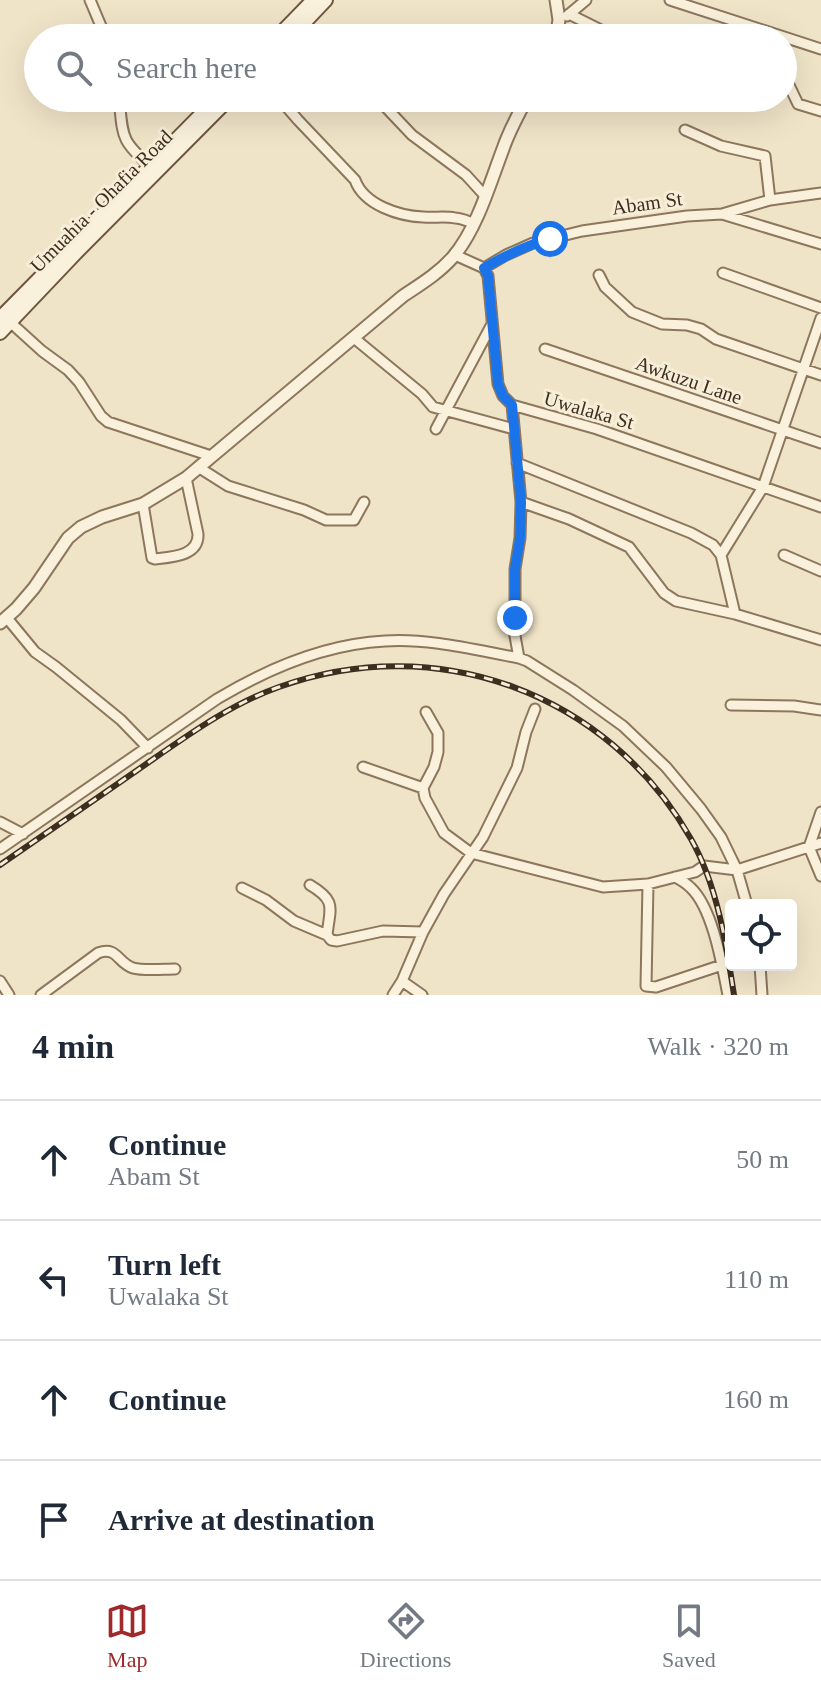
<!DOCTYPE html>
<html lang="en">
<head>
<meta charset="utf-8">
<style>
	:root { --surface:#fff; --page:#f2f2f3; --text:#1f2937; --muted:#747a83; --line:#e0e1e3; --accent:#9e2a2b }
	body { margin:0; font-family:Georgia,serif; background:var(--page); color:var(--text) }
	.controls { position:absolute; right:24px; bottom:24px; display:grid; overflow:hidden; border-radius:8px; box-shadow:0 8px 32px #0002 }
	.controls button { width:72px; height:72px; display:grid; place-items:center; padding:0; border:0; border-bottom:2px solid var(--line); background:var(--surface); color:var(--text); font:40px sans-serif }
	.stop { position:absolute; width:24px; height:24px; margin:-18px; border:6px solid #1a73e8; border-radius:50%; background:#fff }
	.stop.end { background:#1a73e8; border-color:#fff; box-shadow:0 2px 8px #0008 }
	.list { margin:0; padding:0; list-style:none }
	h2 { display:flex; justify-content:space-between; align-items:center; height:104px; margin:0; padding:0 32px; font-size:34px }
	h2 small { font-size:26px; font-weight:400; color:var(--muted) }
	.list li { display:grid; grid-template-columns:52px 1fr auto; gap:24px; align-items:center; box-sizing:border-box; height:120px; padding:0 32px; border-top:2px solid var(--line) }
	.list b { display:block; font-size:30px; white-space:nowrap }
	.list p { margin:0; font-size:26px; white-space:nowrap; color:var(--muted) }
	.list em { font-size:26px; font-style:normal; color:var(--muted) }
	.icon { flex:none; width:44px; height:44px; fill:none; stroke:currentColor; stroke-width:2; stroke-linecap:round; stroke-linejoin:round }
	.map { position:relative; flex:none; width:821px; height:995px; overflow:hidden }
	.search { position:absolute; background:var(--surface); box-shadow:0 8px 32px #0002; left:24px; right:24px; top:24px; height:88px; display:flex; align-items:center; gap:20px; box-sizing:border-box; padding:0 28px; border-radius:44px; color:var(--muted); font-size:30px }
	.sheet { height:584px; background:var(--surface) }
	nav { display:flex; justify-content:space-around; align-items:center; box-sizing:border-box; height:112px; border-top:2px solid var(--line); background:var(--surface); font-size:22px; color:var(--muted) }
	nav a { display:grid; justify-items:center; gap:4px }
	nav .on { color:var(--accent) }
	.map>svg:first-child { display:block }
	.lines { fill:none; stroke-linecap:round; stroke-linejoin:round }
	.minor-casing { stroke:#8d765c; stroke-width:13 }
	.tertiary-casing { stroke:#8d765c; stroke-width:15 }
	.secondary-casing { stroke:#6f573f; stroke-width:16 }
	.minor { stroke:#faf1dc; stroke-width:9 }
	.tertiary { stroke:#faf1dc; stroke-width:11 }
	.secondary { stroke:#faf1dc; stroke-width:12 }
	.rail-casing { stroke:#3d2e20; stroke-width:6 }
	.rail { stroke:#f7eed8; stroke-width:3; stroke-dasharray:9; stroke-linecap:butt }
	.route { stroke:#1a73e8; stroke-width:10 }
	.labels { text-anchor:middle; stroke-width:6; stroke-linejoin:round; paint-order:stroke }
	.street-label { font-size:20px; fill:#3d2e20; stroke:#f7eed8 }
</style>
</head>
<body>
<div class="map">
<svg width="821" height="995" viewBox="0 0 821 995">
	<rect width="100%" height="100%" fill="#f0e4c8"/>
	<g class="lines">
		<!-- minor casing -->
		<g class="minor-casing">
			<path id="minor" d="M 90,0 L 106,38
				M 670,0 L 821,49
				M 569,14 L 617,38
				M 567,16 L 586,0
				M 300,28 L 311,38
				M 783,80 L 788,83 L 798,104 L 821,111
				M 119,98 C 123,136 120,140 150,166
				M 279,98 L 298,120 L 355,180 C 364,205 399,216 423,217 C 434,218 445,216 455,218 C 461,218 467,221 473,223
				M 377,98 L 412,135 L 466,175 L 486,197
				M 685,130 L 721,146 L 765,156 L 770,200
				M 722,214 L 821,244
				M 455,255 L 484,268 L 488,276 L 498,384 L 503,396 L 512,405 L 597,429 L 821,507
				M 484,268 L 506,255 L 533,243 L 582,231 L 687,216 L 722,214 L 770,200 L 821,193
				M 723,273 L 821,308
				M 599,275 L 605,287 L 632,312 L 662,324 L 687,325 L 701,329 L 716,339 L 821,375
				M 10,322 L 42,351 L 68,370 L 79,382 L 101,416 L 108,422 L 211,456
				M 354,338 L 422,394 L 433,407 L 514,429
				M 545,349 L 821,443
				M 512,405 L 521,502 L 520,538 L 515,569 L 515,636 L 519,658 L 527,661 L 573,690 L 623,726 L 666,767 L 701,809 L 721,837 L 737,870 L 747,905
				M 436,429 L 492,324
				M 517,463 L 691,533 L 713,545 L 721,555
				M 198,467 L 228,486 L 304,510 L 326,520 L 354,520 L 364,502
				M 521,502 L 569,519 L 629,547 L 664,593 L 676,601 L 735,614 L 821,640
				M 143,504 L 152,558 L 155,559 C 172,557 199,556 198,534 L 186,478
				M 784,555 L 821,571
				M 735,614 L 721,555 L 763,487 L 821,318
				M 7,618 L 35,652 L 56,667 L 121,720 L 148,748
				M 731,705 L 794,706 L 821,710
				M 426,712 L 438,733 L 438,752 L 434,767 L 423,788 L 425,798 L 444,833 L 471,853 L 603,887 L 648,884 L 695,872 L 704,866 L 737,870 L 821,843
				M 363,767 L 423,788
				M 821,812 L 809,847 L 821,876
				M 0,822 L 23,834
				M 0,849 L 217,699 C 267,669 325,644 385,641 C 429,638 475,650 519,658
				M 675,877 C 681,880 686,883 691,888 C 713,909 722,965 728,995
				M 648,884 L 646,986 L 656,987 L 722,965
				M 310,885 C 337,901 330,908 327,935 L 331,940 L 337,941 L 383,931 L 423,932
				M 242,888 L 266,900 L 294,921 L 327,935
				M 760,965 L 762,995
				M 0,981 L 9,995
				M 402,981 L 422,995
				M 41,995 L 98,953 C 118,946 117,963 133,968 C 143,971 164,969 175,969
				M 393,995 L 402,981 L 423,932 L 444,894 L 483,837 L 517,768 L 526,732 L 535,709"/>
		</g>
		<!-- tertiary casing -->
		<g class="tertiary-casing">
			<path id="tertiary" d="M 556,38 L 559,20 L 556,0
				M 0,623 L 16,609 L 34,588 L 68,538 L 81,527 L 102,517 L 143,504 L 186,478 L 403,296 C 421,284 439,273 453,257 C 477,229 490,183 503,149 C 509,131 518,115 527,98"/>
		</g>
		<!-- secondary casing -->
		<g class="secondary-casing">
			<path id="secondary" d="M 276,38 L 313,0
				M 290,38 L 326,0
				M 0,318 L 217,98
				M 0,333 L 76,253 L 230,98"/>
		</g>
		<!-- minor -->
		<use href="#minor" class="minor"/>
		<!-- tertiary -->
		<use href="#tertiary" class="tertiary"/>
		<!-- secondary -->
		<use href="#secondary" class="secondary"/>
		<!-- rail casing -->
		<g class="rail-casing">
			<path id="rail" d="M 0,865 C 46,833 93,801 139,769 C 184,738 228,705 279,687 C 437,630 608,693 691,839 C 717,885 726,942 734,995"/>
		</g>
		<!-- rail -->
		<use href="#rail" class="rail"/>
	</g>
	<g class="lines">
		<!-- route -->
		<path class="route" d="M 515,618 L 515,569 L 520,538 L 521,502 L 512,405 L 503,396 L 498,384 L 488,276 L 484,268 C 505,256 526,245 550,239"/>
	</g>
	<g class="labels">
		<!-- street labels -->
		<g class="street-label">
			<text transform="translate(101 201) rotate(-45)" y="7">Umuahia - Ohafia Road</text>
			<text transform="translate(647 203) rotate(-8)" y="7">Abam St</text>
			<text transform="translate(689 380) rotate(19)" y="7">Awkuzu Lane</text>
			<text transform="translate(589 410) rotate(16)" y="7">Uwalaka St</text>
		</g>
	</g>
</svg>
<div class="controls">
<button><svg class="icon" aria-label="locate" viewBox="0 0 24 24"><circle cx="12" cy="12" r="6"/><path d="M12 2v4M12 18v4M2 12h4M18 12h4"/></svg></button>
</div>
<div class="stop" style="left:550px;top:239px"></div>
<div class="stop end" style="left:515px;top:618px"></div>
<div class="search"><svg class="icon" aria-label="search" viewBox="0 0 24 24"><circle cx="10" cy="10" r="6"/><path d="M15 15l6 6"/></svg>Search here</div>
</div>
<section class="sheet">
<h2>4 min<small>Walk · 320 m</small></h2>
<ul class="list">
<li><svg class="icon" aria-label="ahead" viewBox="0 0 24 24"><path d="M12 20V5M6 11l6-6 6 6"/></svg><div><b>Continue</b><p>Abam St</p></div><em>50 m</em></li>
<li><svg class="icon" aria-label="left" viewBox="0 0 24 24"><path d="M17 20v-9H6M10 6l-5 5 5 5"/></svg><div><b>Turn left</b><p>Uwalaka St</p></div><em>110 m</em></li>
<li><svg class="icon" aria-label="ahead" viewBox="0 0 24 24"><path d="M12 20V5M6 11l6-6 6 6"/></svg><div><b>Continue</b></div><em>160 m</em></li>
<li><svg class="icon" aria-label="arrive" viewBox="0 0 24 24"><path d="M6 21V4h12l-3 4 3 4H6"/></svg><div><b>Arrive at destination</b></div></li>
</ul>
</section>
<nav>
<a class="on"><svg class="icon" aria-label="map" viewBox="0 0 24 24"><path d="M3 6l6-2 6 2 6-2v14l-6 2-6-2-6 2zM9 4v14M15 6v14"/></svg>Map</a>
<a><svg class="icon" aria-label="directions" viewBox="0 0 24 24"><path d="M12 3l9 9-9 9-9-9zM9 14v-3h6M13 9l2 2-2 2"/></svg>Directions</a>
<a><svg class="icon" aria-label="saved" viewBox="0 0 24 24"><path d="M7 4h10v16l-5-4-5 4z"/></svg>Saved</a>
</nav>
</body>
</html>
